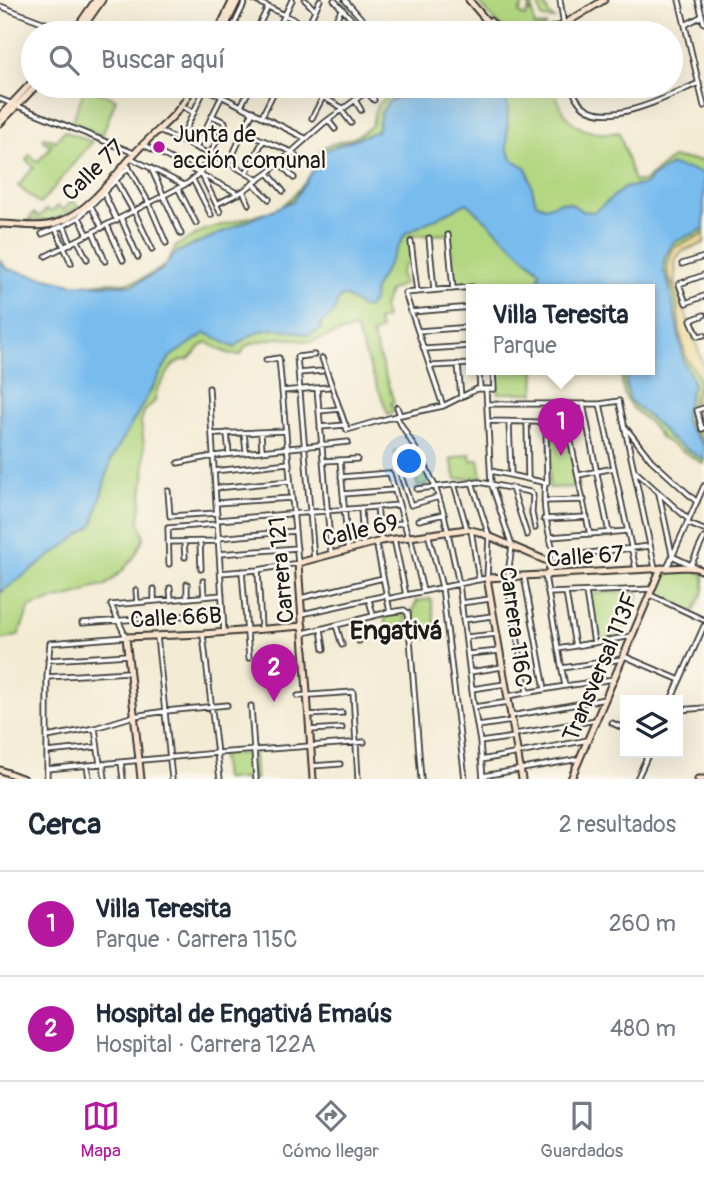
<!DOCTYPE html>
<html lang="es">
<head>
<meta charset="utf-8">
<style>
	:root { --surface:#fff; --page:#f6f6f7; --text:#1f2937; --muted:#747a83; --line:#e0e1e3; --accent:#b5179e }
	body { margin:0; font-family:Pangolin,sans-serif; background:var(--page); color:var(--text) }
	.controls { position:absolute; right:21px; bottom:21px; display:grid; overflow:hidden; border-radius:0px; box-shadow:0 7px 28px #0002 }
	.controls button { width:63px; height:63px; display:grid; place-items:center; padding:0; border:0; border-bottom:2px solid var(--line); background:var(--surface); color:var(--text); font:35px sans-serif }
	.you { position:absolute; left:410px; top:462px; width:24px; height:24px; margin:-18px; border:5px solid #fff; border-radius:50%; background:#1a73e8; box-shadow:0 0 0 10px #1a73e833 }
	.badge { display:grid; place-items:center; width:46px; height:46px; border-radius:50%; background:var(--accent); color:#fff; font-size:23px; font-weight:700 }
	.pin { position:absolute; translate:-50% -58px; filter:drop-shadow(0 2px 4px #0008) }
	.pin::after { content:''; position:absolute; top:37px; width:24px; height:21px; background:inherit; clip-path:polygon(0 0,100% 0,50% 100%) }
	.popup { position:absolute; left:466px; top:284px; width:189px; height:91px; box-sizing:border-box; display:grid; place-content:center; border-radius:0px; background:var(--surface); filter:drop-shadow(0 2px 5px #0005); font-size:23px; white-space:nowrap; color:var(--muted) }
	.popup b { font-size:26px; color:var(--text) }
	.popup::after { content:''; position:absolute; left:50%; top:100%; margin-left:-14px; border:14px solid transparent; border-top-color:var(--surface) }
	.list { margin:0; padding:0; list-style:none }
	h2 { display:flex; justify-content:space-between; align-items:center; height:91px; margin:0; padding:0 28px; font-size:30px }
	h2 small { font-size:23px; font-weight:400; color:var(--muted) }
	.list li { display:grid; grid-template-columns:46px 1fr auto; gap:21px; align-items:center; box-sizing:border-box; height:105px; padding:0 28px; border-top:2px solid var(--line) }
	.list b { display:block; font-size:26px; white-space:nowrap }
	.list p { margin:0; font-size:23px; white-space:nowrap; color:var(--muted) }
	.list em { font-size:23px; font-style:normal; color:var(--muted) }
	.icon { flex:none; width:38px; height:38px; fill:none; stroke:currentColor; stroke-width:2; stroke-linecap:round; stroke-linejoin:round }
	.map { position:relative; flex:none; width:704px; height:779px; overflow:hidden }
	.search { position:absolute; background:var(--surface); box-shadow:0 7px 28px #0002; left:21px; right:21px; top:21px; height:77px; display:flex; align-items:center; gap:18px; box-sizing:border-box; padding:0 24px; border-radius:38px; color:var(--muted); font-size:26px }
	.sheet { height:301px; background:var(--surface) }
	nav { display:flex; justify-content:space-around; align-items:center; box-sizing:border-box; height:98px; border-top:2px solid var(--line); background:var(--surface); font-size:19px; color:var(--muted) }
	nav a { display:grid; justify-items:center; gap:4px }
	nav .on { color:var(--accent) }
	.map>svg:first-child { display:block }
	.green { fill:#b2d781; stroke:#677a4e; stroke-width:2 }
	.sand { fill:#eeda9e; stroke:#857b5d; stroke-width:2 }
	.water { fill:#78bcee; stroke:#4a6c85; stroke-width:2 }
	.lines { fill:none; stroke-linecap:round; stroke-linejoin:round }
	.street-casing { stroke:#3c3b38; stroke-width:7 }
	.secondary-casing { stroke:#3c3b38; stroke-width:9 }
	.street { stroke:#fff; stroke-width:3.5 }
	.secondary { stroke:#fbe5cf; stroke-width:5 }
	.poi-dot { fill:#b5179e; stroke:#fbf7ec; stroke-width:2.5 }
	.labels { text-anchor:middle; stroke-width:5; stroke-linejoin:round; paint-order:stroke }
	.poi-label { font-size:23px; fill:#1c1c1c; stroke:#fbf7ec; text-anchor:start }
	.street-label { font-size:23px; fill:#1c1c1c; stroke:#fbf7ec }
	.quarter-label { font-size:26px; font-weight:bold; fill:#1c1c1c; stroke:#fbf7ec }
</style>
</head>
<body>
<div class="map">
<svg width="704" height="779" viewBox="0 0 704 779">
	<rect width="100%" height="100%" fill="#fbf7ec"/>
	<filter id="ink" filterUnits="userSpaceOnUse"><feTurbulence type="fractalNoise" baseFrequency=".0143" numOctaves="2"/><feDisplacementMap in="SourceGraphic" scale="14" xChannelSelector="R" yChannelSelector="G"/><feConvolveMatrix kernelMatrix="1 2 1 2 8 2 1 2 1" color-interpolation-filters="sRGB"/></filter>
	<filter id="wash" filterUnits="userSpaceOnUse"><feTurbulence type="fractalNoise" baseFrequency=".00686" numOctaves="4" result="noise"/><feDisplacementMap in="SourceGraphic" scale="28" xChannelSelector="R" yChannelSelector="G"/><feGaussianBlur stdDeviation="1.57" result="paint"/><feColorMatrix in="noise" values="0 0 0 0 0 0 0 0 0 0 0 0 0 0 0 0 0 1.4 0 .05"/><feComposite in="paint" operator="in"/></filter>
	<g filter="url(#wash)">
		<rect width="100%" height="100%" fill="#f3ebd4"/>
		<!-- green -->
		<path class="green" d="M 483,0 L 542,0 L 549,14 L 554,19 L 542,18 L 538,4 L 532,5 L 533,12 L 529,10 L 530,6 L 524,3 L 519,13 L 525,17 L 528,11 L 533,14 L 535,27 L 546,25 L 545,28 L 526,33 L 506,33 L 478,2 Z
			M 74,86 L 82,86 L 116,99 L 102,136 L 72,122 L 84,90 Z
			M 407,86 L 508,86 L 510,88 L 510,86 L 554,86 C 562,122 582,138 619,132 L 634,181 L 644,181 L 672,158 L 704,161 L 704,234 L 684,242 L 671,253 L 667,269 L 677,301 L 680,331 L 686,358 L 697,374 L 699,379 L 698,388 L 693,400 L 691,417 L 692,423 L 699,437 L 704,444 L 704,464 L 661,438 C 646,410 619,414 622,370 L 650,370 L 650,290 L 476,290 L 476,285 L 455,286 L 450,234 L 410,236 L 412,264 L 406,264 L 400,273 L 404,284 L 390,290 L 383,307 L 386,318 L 377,321 L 381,330 L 372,334 L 394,402 L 391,403 L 394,412 L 388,414 L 355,328 L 310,342 L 293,339 L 276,338 L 253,343 L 245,347 L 241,355 C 229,356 218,349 207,342 L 200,347 L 189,359 L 180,361 L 173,365 L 157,390 L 155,401 L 144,412 L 141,422 L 145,452 L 144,478 L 139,520 L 144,537 L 135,556 L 123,570 L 105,586 C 96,585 92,588 84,592 C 66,598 48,600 30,607 L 18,636 L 0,640 L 0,295 L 108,282 L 123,283 L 139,280 L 157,271 L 166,264 L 176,246 L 204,230 L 278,209 L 289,200 L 313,174 L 319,153 L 326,146 L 353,138 L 366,130 L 372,125 L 375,110 L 380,102 Z
			M 64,131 L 92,142 L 40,204 L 18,186 L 34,167 L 26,160 L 30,155 L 38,162 L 52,145 L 50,143 L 48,144 L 43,140 L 44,137 L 56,141 Z
			M 73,200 L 78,206 C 63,218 47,223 28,220 L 34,213 L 39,217 L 47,209 L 51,212 L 58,206 L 64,210 Z
			M 497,370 L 535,370 L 534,393 L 498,393 Z
			M 549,425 L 566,425 L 579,487 L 549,488 Z
			M 413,448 L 431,483 L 418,487 L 413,470 L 402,472 L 395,452 Z
			M 470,454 L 471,461 L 479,459 L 482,477 L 456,479 L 451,459 Z
			M 663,569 L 690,569 L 704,574 L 704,590 L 694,612 L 653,593 Z
			M 636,591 L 639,595 L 633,607 L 619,612 L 623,629 L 621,637 L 597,640 L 590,594 Z
			M 431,599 L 437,637 L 414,640 L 413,610 L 417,601 Z
			M 405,613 L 406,635 L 387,635 L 384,615 Z
			M 254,753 L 255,779 L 224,779 L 221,755 Z"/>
		<!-- sand -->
		<path class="sand" d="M 704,234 L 704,243 C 692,248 674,250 675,266 C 676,272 676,276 675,283 L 704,367 L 704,392 C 694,403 693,413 698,427 C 700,434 704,435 704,444 L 695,430 L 691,417 L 692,406 L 698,388 L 699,379 L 697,374 L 686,358 L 680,331 L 677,301 L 667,269 L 671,253 L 675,247 Z"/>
		<!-- water -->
		<path class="water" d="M 441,86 L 498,86 L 508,106 L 507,148 L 512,159 L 525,167 L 528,172 L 536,203 L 545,207 L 560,202 L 570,203 L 582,211 L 594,212 L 624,188 L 646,184 L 652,177 L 671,165 L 704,173 L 704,229 L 674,242 L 665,256 L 663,269 L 668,281 L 673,304 L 684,363 L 692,378 L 693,385 L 685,411 L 686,424 L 704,446 L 704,460 L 668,437 L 658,425 L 630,401 L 626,386 L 626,370 L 650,370 L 650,290 L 537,290 L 540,271 L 467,203 L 406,233 L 374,290 L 373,301 L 369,307 L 362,308 L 346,297 L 342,296 L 337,302 L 334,313 L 321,324 L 321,329 L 310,335 C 299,333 287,329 276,329 C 262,329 243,337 235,348 L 206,333 L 170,357 L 111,460 L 93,525 L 0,593 L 0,260 L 7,269 L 72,284 L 133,285 L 160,271 L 177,252 L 293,201 L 326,150 L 377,131 L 381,113 L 389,101 Z"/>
	</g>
	<g filter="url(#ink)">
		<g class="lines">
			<!-- street casing -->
			<g class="street-casing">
				<path id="street" d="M 254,0 L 307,26
					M 305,0 L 315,10
					M 334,0 L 364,33
					M 345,0 L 374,33
					M 560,0 L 565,33
					M 679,0 L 704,106
					M 698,0 L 704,23
					M 0,6 L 71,33
					M 234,24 L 252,33
					M 685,25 L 702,16
					M 230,33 L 246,0
					M 255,33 L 268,7
					M 276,33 L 292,0
					M 304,33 L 320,0
					M 329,33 L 342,8
					M 201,86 L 305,138
					M 302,86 L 343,108
					M 345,86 L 362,95
					M 383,86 L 387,92
					M 572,86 C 584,143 667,96 699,83
					M 366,91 L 374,100
					M 0,99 L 134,153
					M 355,100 L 361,110
					M 182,106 L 194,113
					M 241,106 L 251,86
					M 342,111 L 351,123
					M 262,116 L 277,86
					M 312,118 L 323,97
					M 328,120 L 335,129
					M 159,131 L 229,163 L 258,180
					M 243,132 L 292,152 L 301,163
					M 180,141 L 206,86
					M 144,145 L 239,194
					M 196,148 L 222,96
					M 131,158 L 184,185
					M 229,163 L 253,111
					M 280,163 L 294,178
					M 128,166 L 149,203 L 166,243
					M 151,168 L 181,234
					M 246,173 L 263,141
					M 268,173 L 283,191
					M 203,177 L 220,212
					M 115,179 L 133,211
					M 193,180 L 211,215
					M 253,183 L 269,199
					M 178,188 L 196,223
					M 103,191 L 117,221
					M 243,191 L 249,204
					M 217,204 L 243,191 L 268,173 L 324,123 L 374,86
					M 91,206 L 102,228
					M 134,211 L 152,249
					M 79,217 L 88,235
					M 121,218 L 138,257
					M 107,225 L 123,260
					M 64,226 L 71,244
					M 56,229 L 71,263
					M 93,232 L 105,261
					M 42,234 L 63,226 L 79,217 L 129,167
					M 448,235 L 453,289
					M 429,238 L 434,290
					M 78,241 L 87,259
					M 411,242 L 417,292
					M 46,256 L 188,183 L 200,173 L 225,125 L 225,122 L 212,116
					M 682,264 L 704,257
					M 704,275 L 679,284 L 686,303 L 704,296
					M 411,312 L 472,307
					M 704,315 L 691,320 L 698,336 L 704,335
					M 418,331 L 472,327
					M 425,349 L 472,346
					M 322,358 L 347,430 L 396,416 L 443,406 L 477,389 L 494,389 L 493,370
					M 458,364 L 461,397
					M 430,366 L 472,364
					M 479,370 L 480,389
					M 299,373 L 322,371
					M 209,388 L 224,632
					M 317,388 L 331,553
					M 486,389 L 491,483 L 512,546 L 507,581 L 527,692
					M 282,391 L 328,387
					M 487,404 L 600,404 L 619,401 L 655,568
					M 583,404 L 609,533
					M 600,404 L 636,569
					M 443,406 L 405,293 L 472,287 L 472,290
					M 397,407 L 400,415
					M 704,408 L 697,410 L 702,429 L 704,428
					M 319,411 L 340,409
					M 396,416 L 424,463 L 435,486 L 444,514 L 459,584 L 474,707 L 480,742 L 483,779
					M 488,421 L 587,423
					M 509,422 L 511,475
					M 527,422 L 528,479
					M 567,423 L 590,535
					M 320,427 L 346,425
					M 626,428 L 651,460 L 697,502
					M 261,432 L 262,451
					M 227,433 L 229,454
					M 244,433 L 246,451
					M 212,434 L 286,431
					M 340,460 L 348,550
					M 324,461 L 357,459
					M 178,463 L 213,456 L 348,442
					M 214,471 L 289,463
					M 491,471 L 547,483 L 546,422
					M 636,472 L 689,520
					M 579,475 L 614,468
					M 401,476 L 411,505 L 439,497
					M 341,477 L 389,473 L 390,474 L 408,536
					M 545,482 C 542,509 548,532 555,557 L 554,559
					M 454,484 L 467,529
					M 215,488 L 290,481
					M 512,488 L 527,535
					M 417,489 L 479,482 L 530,492 L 533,495 L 532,513 L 535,528
					M 168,491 L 170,516 L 217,513
					M 343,494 L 393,490
					M 659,494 L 672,554
					M 544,501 L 584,500
					M 216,503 L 292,498
					M 377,507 L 381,541
					M 361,508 L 363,545
					M 544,519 L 587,517
					M 217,520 L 399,505
					M 419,520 L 444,514
					M 687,523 L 704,530
					M 379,525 L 404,523
					M 471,530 L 479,580
					M 428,533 L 442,587 L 465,779
					M 410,536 L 423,591
					M 550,537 L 628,531
					M 218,538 L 295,531
					M 394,539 L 406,595
					M 168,542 L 218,541
					M 184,542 L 185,557
					M 200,542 L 201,569
					M 376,542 L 390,612
					M 219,554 L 297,548
					M 672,556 L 693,566
					M 555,557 L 650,546
					M 314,559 L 297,357 L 314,355
					M 169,564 L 168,528 L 217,524
					M 691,565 L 704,538
					M 667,568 L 704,486
					M 258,570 L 261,629
					M 242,571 L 249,658
					M 220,573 L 258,570 L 298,563 L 279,358 L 266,360
					M 524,576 L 545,689
					M 545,576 L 565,686
					M 203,581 L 204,596
					M 187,584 L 187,598
					M 170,588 L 171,600
					M 154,589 L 154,601
					M 136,590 L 137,602
					M 549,593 L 652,589
					M 566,593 L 575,646
					M 586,593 L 594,643
					M 650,595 L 704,620
					M 301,598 L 383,578
					M 387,599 L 487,578 L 489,536 L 472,482
					M 369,600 L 373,615
					M 461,603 L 490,599
					M 302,614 L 387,595
					M 355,620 L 359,641
					M 463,620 L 492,616
					M 82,623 L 223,613
					M 336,625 L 342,645
					M 321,629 L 324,649
					M 304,633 L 385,613 L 404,610 L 408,613 L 421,779
					M 203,635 L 220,779
					M 157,636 L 172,779
					M 466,637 L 497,634
					M 558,649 L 632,636
					M 468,654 L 500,651
					M 624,656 L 680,680
					M 48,660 L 128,655
					M 562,668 L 622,659
					M 470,672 L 502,667
					M 47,677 L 129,672
					M 472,689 L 505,684
					M 298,696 L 353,692 L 358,779
					M 508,696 L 565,686 L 614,679
					M 671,700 L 704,626
					M 251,706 L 256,779
					M 474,707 L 509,702
					M 678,710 L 704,708
					M 309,715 L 342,713
					M 511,716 L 605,699
					M 612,723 L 625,729
					M 478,726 L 512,721
					M 95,728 L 100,764
					M 310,730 L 342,728
					M 515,734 L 596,720
					M 47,737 L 95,728 L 134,716 L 166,711 L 227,705
					M 480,742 L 515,737
					M 47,752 L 97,747
					M 481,760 L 588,740
					M 121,762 L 123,779
					M 103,764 L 105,779
					M 87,765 L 89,779
					M 312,766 L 340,764
					M 47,769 L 217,753 L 364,742
					M 483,776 L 579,759
					M 47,779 L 47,677 L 50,643 L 126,637 L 111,605 L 222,595
					M 637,779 L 649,753"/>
			</g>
			<!-- secondary casing -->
			<g class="secondary-casing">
				<path id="secondary" d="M 469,0 L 497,33
					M 490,21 L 502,33
					M 73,33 L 96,0
					M 79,33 L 102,0
					M 217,33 L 233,0
					M 222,33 L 238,0
					M 532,33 L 561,26 L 604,0
					M 0,116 L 33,81
					M 0,123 L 36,86
					M 0,224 C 20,224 40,229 59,222 C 88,212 114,177 134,154 C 157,128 177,120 193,86
					M 0,770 L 24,779
					M 141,779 L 126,637 L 203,634 L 303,626
					M 313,779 L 298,563 L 381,541 L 467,529 L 479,532 L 552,563 L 547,576
					M 522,779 L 487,578 L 687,567 L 696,568 L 704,571
					M 571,779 L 661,568
					M 698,779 L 704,779"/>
			</g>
			<!-- street -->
			<use href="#street" class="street"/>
			<!-- secondary -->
			<use href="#secondary" class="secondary"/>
		</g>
	</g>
	<!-- markers -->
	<circle class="poi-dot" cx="159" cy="147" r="7"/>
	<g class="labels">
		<!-- poi labels -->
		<g class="poi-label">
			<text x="173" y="142">Junta de<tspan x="173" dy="26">acción comunal</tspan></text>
		</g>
		<!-- street labels -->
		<g class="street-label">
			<text transform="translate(93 170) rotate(-44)" y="8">Calle 77</text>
			<text transform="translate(360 530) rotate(-13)" y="8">Calle 69</text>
			<text transform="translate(585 556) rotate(-4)" y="8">Calle 67</text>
			<text transform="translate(281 570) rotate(-95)" y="8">Carrera 121</text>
			<text transform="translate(176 617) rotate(-3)" y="8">Calle 66B</text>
			<text transform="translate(516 627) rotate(82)" y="8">Carrera 116C</text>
			<text transform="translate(600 667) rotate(-67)" y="8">Transversal 113F</text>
		</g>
		<!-- quarter labels -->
		<g class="quarter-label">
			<text x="396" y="639">Engativá</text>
		</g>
	</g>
</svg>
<div class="controls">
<button><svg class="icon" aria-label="layers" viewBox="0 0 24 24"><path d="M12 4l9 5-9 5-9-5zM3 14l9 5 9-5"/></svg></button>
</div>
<div class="you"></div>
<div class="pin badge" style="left:561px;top:456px">1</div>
<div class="popup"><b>Villa Teresita</b>Parque</div>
<div class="pin badge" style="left:274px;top:702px">2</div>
<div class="search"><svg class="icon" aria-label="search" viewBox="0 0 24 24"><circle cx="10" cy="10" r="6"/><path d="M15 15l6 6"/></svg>Buscar aquí</div>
</div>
<section class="sheet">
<h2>Cerca<small>2 resultados</small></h2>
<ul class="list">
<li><span class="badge">1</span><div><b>Villa Teresita</b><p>Parque · Carrera 115C</p></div><em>260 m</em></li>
<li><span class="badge">2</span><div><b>Hospital de Engativá Emaús</b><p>Hospital · Carrera 122A</p></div><em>480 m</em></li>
</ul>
</section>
<nav>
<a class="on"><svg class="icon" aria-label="map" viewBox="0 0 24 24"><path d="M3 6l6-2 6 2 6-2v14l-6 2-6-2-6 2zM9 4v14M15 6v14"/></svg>Mapa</a>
<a><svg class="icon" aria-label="directions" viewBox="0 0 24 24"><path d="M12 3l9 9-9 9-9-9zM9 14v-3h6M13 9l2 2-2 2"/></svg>Cómo llegar</a>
<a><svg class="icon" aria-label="saved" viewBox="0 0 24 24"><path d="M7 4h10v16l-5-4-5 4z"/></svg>Guardados</a>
</nav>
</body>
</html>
